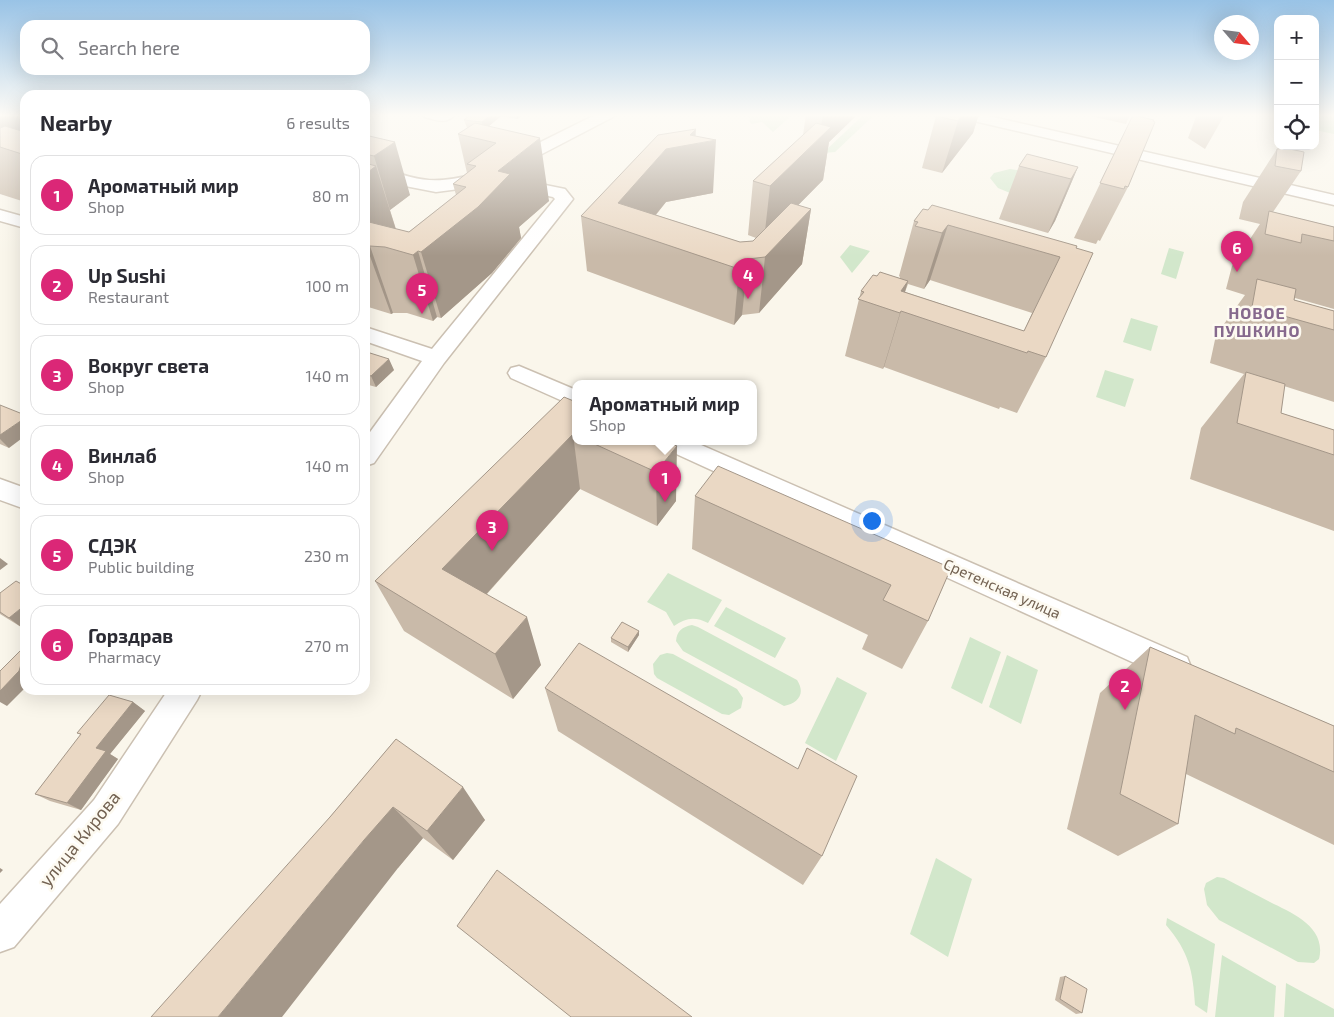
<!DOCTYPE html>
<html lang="en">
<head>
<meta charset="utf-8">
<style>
	:root { --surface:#fff; --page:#f2f2f3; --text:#2b2b33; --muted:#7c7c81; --line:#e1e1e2; --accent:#db2777 }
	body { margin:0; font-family:"Exo 2",sans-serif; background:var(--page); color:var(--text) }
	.controls { position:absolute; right:15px; top:15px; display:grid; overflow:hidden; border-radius:10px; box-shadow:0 5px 20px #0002 }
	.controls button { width:45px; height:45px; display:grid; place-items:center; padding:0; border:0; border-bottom:1px solid var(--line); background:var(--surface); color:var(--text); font:25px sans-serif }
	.compass { position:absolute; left:1214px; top:15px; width:45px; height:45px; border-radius:50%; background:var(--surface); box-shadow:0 5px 20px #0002; rotate:118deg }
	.you { position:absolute; left:871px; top:520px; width:18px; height:18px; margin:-12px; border:4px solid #fff; border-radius:50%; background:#1a73e8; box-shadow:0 0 0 8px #1a73e833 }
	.badge { display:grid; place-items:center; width:32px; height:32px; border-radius:50%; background:var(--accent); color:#fff; font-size:16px; font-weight:700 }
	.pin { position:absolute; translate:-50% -41px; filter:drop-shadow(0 1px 2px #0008) }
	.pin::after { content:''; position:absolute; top:26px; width:18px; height:15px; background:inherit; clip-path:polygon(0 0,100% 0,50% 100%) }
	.popup { position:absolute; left:572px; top:380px; width:185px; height:65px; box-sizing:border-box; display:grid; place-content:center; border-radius:10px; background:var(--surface); filter:drop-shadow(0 1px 4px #0005); font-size:16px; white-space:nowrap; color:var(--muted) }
	.popup b { font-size:19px; color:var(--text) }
	.popup::after { content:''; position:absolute; left:50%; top:100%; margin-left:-10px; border:10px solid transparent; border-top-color:var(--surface) }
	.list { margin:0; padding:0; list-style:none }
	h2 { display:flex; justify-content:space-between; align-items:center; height:65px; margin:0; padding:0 20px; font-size:21px }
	h2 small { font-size:16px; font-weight:400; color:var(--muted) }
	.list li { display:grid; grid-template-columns:32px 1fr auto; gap:15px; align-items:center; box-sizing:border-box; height:80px; margin:0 10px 10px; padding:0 10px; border:1px solid var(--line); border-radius:15px }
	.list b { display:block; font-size:19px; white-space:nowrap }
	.list p { margin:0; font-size:16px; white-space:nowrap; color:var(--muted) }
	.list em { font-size:16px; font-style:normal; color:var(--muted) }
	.icon { flex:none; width:28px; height:28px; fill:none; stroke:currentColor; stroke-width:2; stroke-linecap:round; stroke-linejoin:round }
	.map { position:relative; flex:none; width:1334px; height:1017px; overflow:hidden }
	.search { position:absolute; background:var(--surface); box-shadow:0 5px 20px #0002; left:20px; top:20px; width:350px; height:55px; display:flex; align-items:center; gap:12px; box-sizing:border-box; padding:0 18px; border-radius:15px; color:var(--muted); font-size:19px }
	.panel { position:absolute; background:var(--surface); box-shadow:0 5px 20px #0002; left:20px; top:90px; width:350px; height:605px; border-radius:15px }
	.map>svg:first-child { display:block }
	.green { fill:#d2e7cb }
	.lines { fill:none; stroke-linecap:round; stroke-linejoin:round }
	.minor-casing { stroke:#cbc0b2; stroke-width:3 }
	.minor { fill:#fff; fill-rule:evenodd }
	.wall { fill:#c9baa9; fill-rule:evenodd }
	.shaded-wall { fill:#a49789 }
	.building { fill:#ead8c4; stroke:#a49789 }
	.labels { text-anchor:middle; stroke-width:5; stroke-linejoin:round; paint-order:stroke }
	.street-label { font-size:15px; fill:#726151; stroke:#fdfaf1 }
	.far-district-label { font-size:16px; font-weight:bold; letter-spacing:1px; fill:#86698d; stroke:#fdfaf1 }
	.near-street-label { font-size:18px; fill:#726151; stroke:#fdfaf1 }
</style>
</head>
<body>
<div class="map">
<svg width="1334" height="1017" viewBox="0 0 1334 1017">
	<rect width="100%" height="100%" fill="#faf6eb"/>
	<!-- green -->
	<path class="green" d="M 745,114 L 784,114 L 791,116 L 773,132 L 762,122 L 752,124 L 749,121 L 750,119 Z
		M 862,114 L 873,116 L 835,152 L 823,153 L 863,115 Z
		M 1315,114 L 1334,117 L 1334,134 L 1315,130 Z
		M 1010,169 L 1023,171 L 1010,193 L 998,188 L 990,178 L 994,173 Z
		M 850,245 L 870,251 L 852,273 L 840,257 Z
		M 1169,248 L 1184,252 L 1176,279 L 1161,274 Z
		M 1131,318 L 1158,326 L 1151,351 L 1123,342 Z
		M 1105,370 L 1134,379 L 1125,407 L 1096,397 Z
		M 668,573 L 722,600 L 708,623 C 695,616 685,618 674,626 L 666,612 L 647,602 Z
		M 726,607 L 786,638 L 775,658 L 714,626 Z
		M 692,625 L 698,627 L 797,680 C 806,694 798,703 784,706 L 683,651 L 676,641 C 677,631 682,627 692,625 Z
		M 970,637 L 1001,652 L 982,704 L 951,688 Z
		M 667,653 L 673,654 L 737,689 L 743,698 L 741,708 L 729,715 L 722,714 L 657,678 L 654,674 L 653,664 L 660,655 Z
		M 1007,655 L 1038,670 L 1021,724 L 989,707 Z
		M 837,677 L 867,693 L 836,761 L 805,743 Z
		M 936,858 L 972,879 L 948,957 L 910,934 Z
		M 1217,877 L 1224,878 C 1239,886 1255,894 1270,902 C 1292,913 1327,927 1319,959 L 1314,963 L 1298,962 L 1219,920 L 1207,905 L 1204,889 L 1206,883 Z
		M 1167,918 L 1215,944 L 1207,1013 L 1195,1005 C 1193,971 1189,952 1166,925 Z
		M 1222,955 L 1276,986 L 1274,1017 L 1215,1017 Z
		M 1286,983 L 1334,1009 L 1334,1017 L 1284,1017 Z"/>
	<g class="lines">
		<!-- minor casing -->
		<g class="minor-casing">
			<path id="minor" d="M 423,114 L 455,114 C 447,125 436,120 425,117 Z
				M 597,114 L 615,114 L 613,117 L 490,181 L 459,189 L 436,192 L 400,185 L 365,171 L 365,158 C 372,160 376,165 382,167 C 420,183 439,184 478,173 Z
				M 954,114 L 980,114 L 1334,195 L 1334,205 L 961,118 L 956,117 Z
				M 511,178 L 565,189 L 573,199 L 444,363 L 374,463 L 365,466 L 365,439 L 422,361 L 365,341 L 365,327 L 432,349 L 555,199 L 553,197 L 505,187 L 503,183 L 505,179 Z
				M 0,210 L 25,217 L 25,228 L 0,221 Z
				M 519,366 L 576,390 L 576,407 L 511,378 L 508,373 L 511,368 Z
				M 658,441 L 692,441 L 1187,657 L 1191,667 L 1187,677 L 1176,681 L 1165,677 L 661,447 Z
				M 0,479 L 25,488 L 25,509 L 0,500 Z
				M 168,690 L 202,690 L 197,700 L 118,824 L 14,947 L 0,952 L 0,904 L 94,800 Z"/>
		</g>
		<!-- minor -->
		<use href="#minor" class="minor"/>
	</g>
	<!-- wall -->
	<path class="wall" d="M 0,114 L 25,114 L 25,120 L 22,121 L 25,125 L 25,202 L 0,194 Z
		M 471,114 L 524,114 L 517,119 L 501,116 L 489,126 L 549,201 L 519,227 L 521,238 L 492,273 L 441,318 L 437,317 L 433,321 L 407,313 L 393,313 L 391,314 L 365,306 L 365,135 L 410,195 L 390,210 L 396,229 L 409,232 L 456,195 L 453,184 L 467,173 L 458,134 L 467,128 L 464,120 Z
		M 806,114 L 858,114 L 829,142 L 823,180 L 798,205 L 811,209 L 802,264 L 759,313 L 742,315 L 734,325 L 587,271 L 581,216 L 695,136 L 713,193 L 666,202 L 656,215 L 740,242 L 753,241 L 756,238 L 748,235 L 753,181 L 803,135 Z
		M 979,114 L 973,133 L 942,173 L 922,168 L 936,116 Z
		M 1081,114 L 1130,114 L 1126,124 Z
		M 1197,114 L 1225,114 L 1205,149 L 1188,138 Z
		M 1133,115 L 1128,187 L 1100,241 L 1098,240 L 1096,244 L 1074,238 Z
		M 1277,149 L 1301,171 L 1273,212 L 1334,227 L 1334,309 L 1295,298 L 1294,300 L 1334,311 L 1334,402 L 1284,386 L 1281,413 L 1334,430 L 1334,531 L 1190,479 L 1201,428 L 1244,374 L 1210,363 L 1216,335 L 1245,295 L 1226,289 L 1232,266 L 1260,224 L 1239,219 L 1243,202 Z
		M 1019,166 L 1078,167 L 1055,221 L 1048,233 L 999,219 Z
		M 923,209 L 1077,246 L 1046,357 L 1017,413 L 1000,407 L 999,409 L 884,367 L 883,369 L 845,356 L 861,291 L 877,276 L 900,278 L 900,277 L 899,276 L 914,221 ZM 930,280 L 1032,313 L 1024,331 L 905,292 L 908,284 L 924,289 Z
		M 365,358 L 394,370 L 376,387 L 365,384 Z
		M 576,402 L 576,441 L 664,441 L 676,501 L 657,526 L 580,489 L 487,594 L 541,665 L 513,699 L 404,631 L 375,581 Z
		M 0,405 L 9,448 L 0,444 Z
		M 695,496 L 951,568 L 928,621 L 902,669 L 862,649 L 868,635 L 692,549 Z
		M 0,593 L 21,627 L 0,614 Z
		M 639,631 L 639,635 L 628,652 L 611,642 L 611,638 Z
		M 1150,647 L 1334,726 L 1334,845 L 1186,774 L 1178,824 L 1118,856 L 1067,829 L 1100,693 Z
		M 545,688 L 822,856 L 803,885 L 558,731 Z
		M 133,702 L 145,711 L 110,754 L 118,759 L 81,810 L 50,801 L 35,794 L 81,735 L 77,733 Z
		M 396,739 L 485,820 L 453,860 L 423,838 L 398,868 L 330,817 Z
		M 1065,976 L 1082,1013 L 1076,1014 L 1055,1000 L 1060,977 Z"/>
	<!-- shaded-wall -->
	<path class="shaded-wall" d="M 0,114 L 25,114 L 25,120 L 22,121 L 25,125 L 25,155 L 0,147 Z
		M 492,114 L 500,114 L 501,116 L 483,131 L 482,122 Z
		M 516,114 L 524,114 L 517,119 Z
		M 823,114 L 858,114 L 829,142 L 823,180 L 764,240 L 770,186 L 819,139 Z
		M 963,114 L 979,114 L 973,133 L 942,173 L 958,121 Z
		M 696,129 L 695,144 L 716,140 L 713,193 L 666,202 L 639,235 L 618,203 L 666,149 L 690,135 Z
		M 540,138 L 549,201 L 519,227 L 521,238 L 492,273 L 441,318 L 421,252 L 498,171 Z
		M 395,142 L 410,195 L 390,210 L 374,156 Z
		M 376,166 L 396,230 L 370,246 L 393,313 L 391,314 L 367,248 L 365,247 L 365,177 L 368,172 Z
		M 1078,167 L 1055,221 L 1048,233 L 1071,179 Z
		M 811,209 L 802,264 L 759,313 L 765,257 Z
		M 948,225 L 930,280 L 924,289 L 942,233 Z
		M 418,251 L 437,317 L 433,321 L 413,255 Z
		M 748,259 L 742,315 L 734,325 L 739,269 Z
		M 908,281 L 899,313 L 901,291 Z
		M 901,311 L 884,367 L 883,369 L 900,313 Z
		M 389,359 L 394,370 L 376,387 L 371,376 Z
		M 25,418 L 25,436 L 9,448 L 0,439 L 0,435 Z
		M 573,434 L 580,489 L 464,619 L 442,569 Z
		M 677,446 L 676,501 L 657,526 L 656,472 Z
		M 0,558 L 8,564 L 0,570 Z
		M 25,605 L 25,624 L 21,627 L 9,618 Z
		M 527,617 L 541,665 L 513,699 L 495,654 Z
		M 639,631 L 639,635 L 628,652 L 628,647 Z
		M 25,651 L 25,688 L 7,706 L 0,702 L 0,691 Z
		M 133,702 L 145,711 L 110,754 L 118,759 L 81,810 L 67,803 L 96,748 Z
		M 463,787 L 485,820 L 453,860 L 427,831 Z
		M 393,807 L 423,838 L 398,868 L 282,1017 L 218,1017 L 364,840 Z
		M 0,868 L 3,870 L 0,873 Z"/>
	<!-- building -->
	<path class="building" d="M 471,114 L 492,114 L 482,122 L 464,120 Z
		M 938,114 L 963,114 L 958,121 L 936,116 Z
		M 1133,115 L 1154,120 L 1153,121 L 1155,122 L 1128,187 L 1125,186 L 1124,189 L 1100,183 Z
		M 475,123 L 540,138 L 498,171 L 510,174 L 478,207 L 421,252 L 418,251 L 413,255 L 385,247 L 370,246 L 367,248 L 365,247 L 365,221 L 409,232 L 466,187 L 453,184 L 476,166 L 467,164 L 496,143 L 458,134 Z
		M 816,123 L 831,127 L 770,186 L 753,181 Z
		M 5,126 L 25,132 L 25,155 L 0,147 L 0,128 Z
		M 696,129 L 690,135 L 716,140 L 666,149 L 618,203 L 740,242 L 753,241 L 791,203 L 811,209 L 765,257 L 748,259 L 739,269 L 581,216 L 658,135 Z
		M 365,135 L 395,142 L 374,156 L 365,154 Z
		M 1285,148 L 1304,152 L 1301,171 L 1275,166 L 1277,149 Z
		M 1027,154 L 1078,167 L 1071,179 L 1019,166 Z
		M 365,163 L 376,166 L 368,172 L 371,173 L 365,177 Z
		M 932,205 L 1077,246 L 1076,248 L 1093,253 L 1046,357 L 1028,351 L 1027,353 L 901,311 L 900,313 L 858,299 L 864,292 L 861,291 L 873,275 L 877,276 L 880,272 L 908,281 L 901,291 L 1024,331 L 1060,257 L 948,225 L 942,233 L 915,226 L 918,222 L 914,221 L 923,209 L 928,210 Z
		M 1269,211 L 1334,227 L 1334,241 L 1302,234 L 1301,243 L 1265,234 Z
		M 1257,279 L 1296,289 L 1294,300 L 1334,311 L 1334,330 L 1252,307 Z
		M 370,353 L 389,359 L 371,376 L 365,374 L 365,358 Z
		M 1246,372 L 1285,384 L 1281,413 L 1334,430 L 1334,455 L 1237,423 Z
		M 564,397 L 576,402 L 576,436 L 573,434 L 442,569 L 527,617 L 495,654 L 375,581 Z
		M 0,405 L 25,415 L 25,418 L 0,435 Z
		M 588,441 L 664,441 L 677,446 L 656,472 Z
		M 718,466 L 951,568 L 928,621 L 883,600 L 891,585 L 695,496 Z
		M 16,581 L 25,586 L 25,605 L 9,618 L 0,612 L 0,593 Z
		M 622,622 L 639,631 L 628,647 L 611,638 Z
		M 579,643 L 798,769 L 807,748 L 857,776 L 822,856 L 545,688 Z
		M 25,646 L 25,651 L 19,671 L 0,691 L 0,671 Z
		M 1150,647 L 1334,726 L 1334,772 L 1236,728 L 1235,734 L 1195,715 L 1178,824 L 1120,794 Z
		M 109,695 L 133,702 L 96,748 L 106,751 L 67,803 L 35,794 L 81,734 L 77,733 Z
		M 396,739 L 463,787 L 427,831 L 393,807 L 364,840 L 218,1017 L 151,1017 L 330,817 Z
		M 497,870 L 692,1017 L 571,1017 L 457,926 Z
		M 1065,976 L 1087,989 L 1082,1013 L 1060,999 Z"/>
	<!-- sky -->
	<linearGradient id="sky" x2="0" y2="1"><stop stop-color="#99c3e6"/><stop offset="0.45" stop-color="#fdfbf6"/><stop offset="1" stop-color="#fdfbf6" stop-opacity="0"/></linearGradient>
	<rect width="1334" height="256" fill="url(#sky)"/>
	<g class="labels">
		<!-- street labels -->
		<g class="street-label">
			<text transform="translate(1002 589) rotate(24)" y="5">Сретенская улица</text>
		</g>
		<!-- far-district labels -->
		<g class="far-district-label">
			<text x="1257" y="319">НОВОЕ<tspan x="1257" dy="18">ПУШКИНО</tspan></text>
		</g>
		<!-- near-street labels -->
		<g class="near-street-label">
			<text transform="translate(80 839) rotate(-51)" y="6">улица Кирова</text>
		</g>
	</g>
</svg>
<div class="controls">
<button>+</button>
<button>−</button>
<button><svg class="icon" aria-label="locate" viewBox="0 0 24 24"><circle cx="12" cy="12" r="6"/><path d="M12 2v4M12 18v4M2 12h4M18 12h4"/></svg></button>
</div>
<svg class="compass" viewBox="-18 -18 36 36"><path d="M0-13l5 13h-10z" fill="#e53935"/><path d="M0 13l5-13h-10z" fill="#7c7c81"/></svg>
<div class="you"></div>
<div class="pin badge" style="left:665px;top:502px">1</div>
<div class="popup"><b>Ароматный мир</b>Shop</div>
<div class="pin badge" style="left:1125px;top:710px">2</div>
<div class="pin badge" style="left:492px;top:551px">3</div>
<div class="pin badge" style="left:748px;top:299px">4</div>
<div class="pin badge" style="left:422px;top:314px">5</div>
<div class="pin badge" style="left:1237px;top:272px">6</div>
<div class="search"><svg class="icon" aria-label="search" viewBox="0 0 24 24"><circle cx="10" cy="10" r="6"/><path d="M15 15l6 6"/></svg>Search here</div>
<section class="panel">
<h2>Nearby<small>6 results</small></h2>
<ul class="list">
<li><span class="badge">1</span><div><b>Ароматный мир</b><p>Shop</p></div><em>80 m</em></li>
<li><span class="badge">2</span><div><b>Up Sushi</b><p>Restaurant</p></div><em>100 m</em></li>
<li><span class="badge">3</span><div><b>Вокруг света</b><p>Shop</p></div><em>140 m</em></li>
<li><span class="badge">4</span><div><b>Винлаб</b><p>Shop</p></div><em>140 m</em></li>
<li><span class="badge">5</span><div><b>СДЭК</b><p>Public building</p></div><em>230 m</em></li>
<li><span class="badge">6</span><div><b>Горздрав</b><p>Pharmacy</p></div><em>270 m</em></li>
</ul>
</section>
</div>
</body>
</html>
